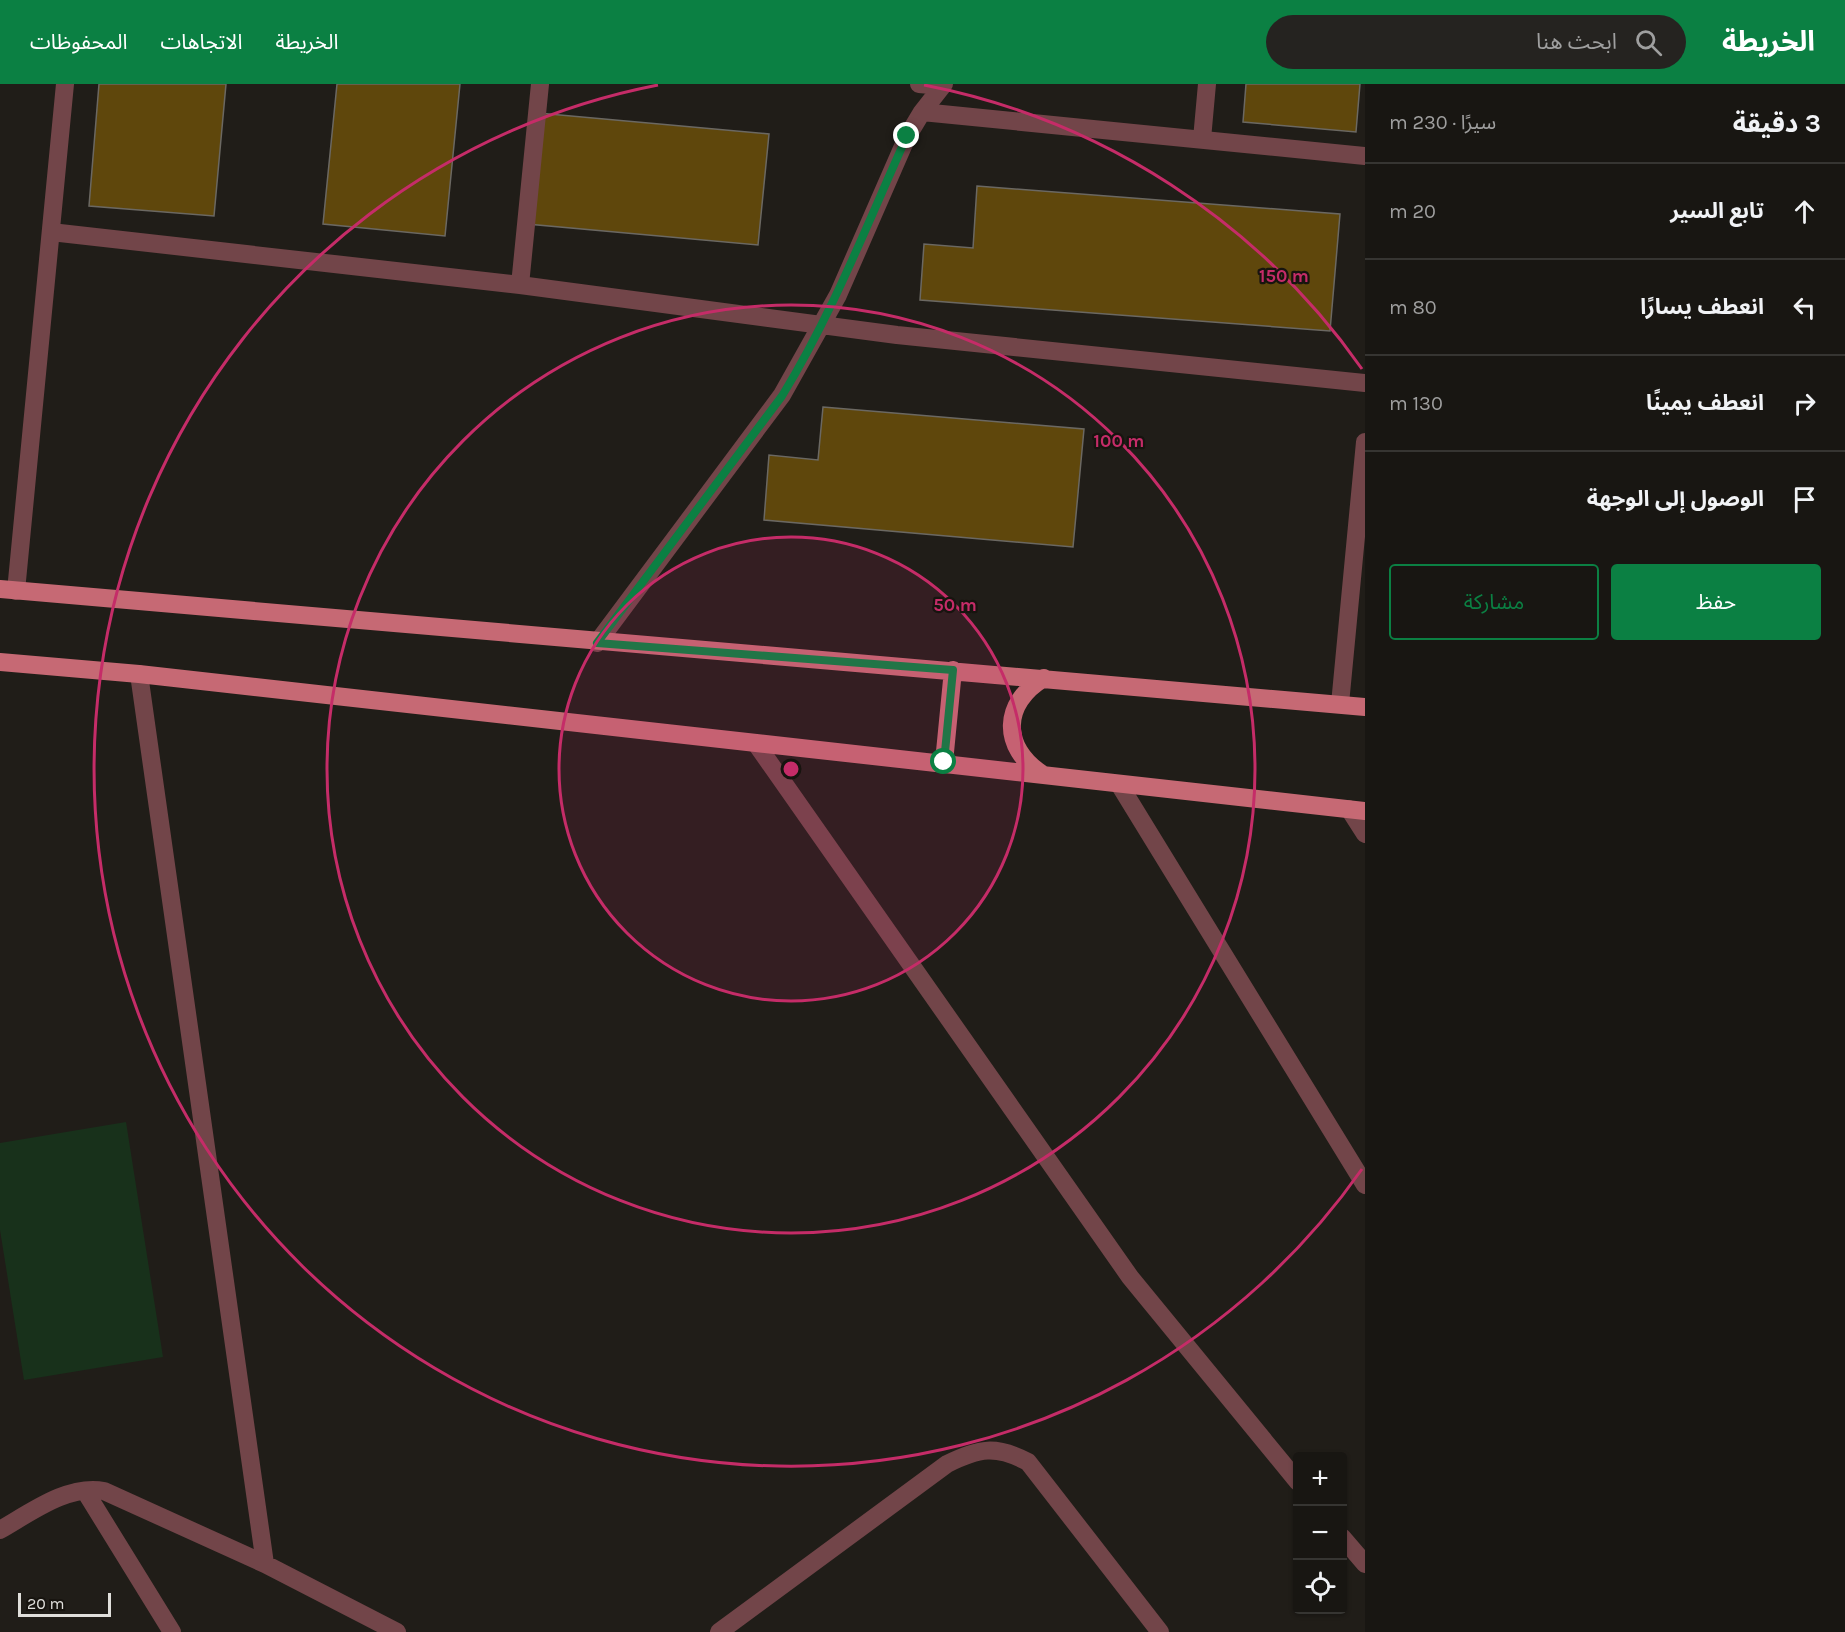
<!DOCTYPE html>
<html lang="ar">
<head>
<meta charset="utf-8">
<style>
	:root { --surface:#181612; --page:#252320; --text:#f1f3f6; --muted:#9f9f9f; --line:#363532; --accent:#0b8043 }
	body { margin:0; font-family:Karla,"Noto Sans Arabic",sans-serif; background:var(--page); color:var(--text); direction:rtl }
	.controls { position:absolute; right:18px; bottom:18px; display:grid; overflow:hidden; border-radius:6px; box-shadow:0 2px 4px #0004 }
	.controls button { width:54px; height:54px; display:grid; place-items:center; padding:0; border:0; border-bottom:2px solid var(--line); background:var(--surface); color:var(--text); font:30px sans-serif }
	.scale { position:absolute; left:18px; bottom:15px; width:93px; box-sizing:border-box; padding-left:6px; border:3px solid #e0dfdb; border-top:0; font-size:16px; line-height:21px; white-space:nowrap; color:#e0dfdb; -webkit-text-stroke:4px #17140f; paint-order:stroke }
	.stop { position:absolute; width:18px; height:18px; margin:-14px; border:4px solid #0b8043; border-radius:50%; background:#fff }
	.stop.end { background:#0b8043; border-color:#fff; box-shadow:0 2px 6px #0008 }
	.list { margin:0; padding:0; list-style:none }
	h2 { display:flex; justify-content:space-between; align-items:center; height:78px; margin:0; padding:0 24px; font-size:26px }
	h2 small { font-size:20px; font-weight:400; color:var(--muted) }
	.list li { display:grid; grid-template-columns:39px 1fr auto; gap:18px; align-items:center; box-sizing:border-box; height:96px; padding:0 24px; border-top:2px solid var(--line) }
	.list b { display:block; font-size:22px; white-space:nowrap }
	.list em { font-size:20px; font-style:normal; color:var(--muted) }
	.actions { display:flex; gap:12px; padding:18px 24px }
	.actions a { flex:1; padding:14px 0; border:2px solid var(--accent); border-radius:6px; text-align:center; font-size:21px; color:var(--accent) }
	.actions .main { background:var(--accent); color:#fff }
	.icon { flex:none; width:33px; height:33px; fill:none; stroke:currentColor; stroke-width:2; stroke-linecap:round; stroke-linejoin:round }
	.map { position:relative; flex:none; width:1365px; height:1548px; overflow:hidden; direction:ltr }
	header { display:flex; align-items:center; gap:36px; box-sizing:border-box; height:84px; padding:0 30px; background:var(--accent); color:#fff }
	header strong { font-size:28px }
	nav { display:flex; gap:33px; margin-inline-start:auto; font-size:21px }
	.search { width:420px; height:54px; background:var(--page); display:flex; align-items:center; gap:15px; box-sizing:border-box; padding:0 21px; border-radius:33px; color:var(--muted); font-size:22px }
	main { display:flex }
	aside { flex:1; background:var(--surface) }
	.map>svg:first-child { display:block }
	.green { fill:#18311b }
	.building { fill:#5f470c; stroke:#6b6862; stroke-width:1.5 }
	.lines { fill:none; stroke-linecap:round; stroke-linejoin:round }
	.minor { stroke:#724549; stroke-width:18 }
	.major { stroke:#c66974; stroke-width:18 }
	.route { stroke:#0b8043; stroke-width:8 }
	.ring { fill:none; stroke:#c52c68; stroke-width:3 }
	.centre { fill:#c52c68; stroke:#17140f; stroke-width:3 }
	.ring-label { font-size:18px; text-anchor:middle; font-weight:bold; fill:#c52c68; stroke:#17140f; stroke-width:4.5; stroke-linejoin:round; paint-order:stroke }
</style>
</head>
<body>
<header>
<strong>الخريطة</strong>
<div class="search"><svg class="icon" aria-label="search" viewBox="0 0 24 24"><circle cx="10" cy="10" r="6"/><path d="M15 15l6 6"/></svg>ابحث هنا</div>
<nav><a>الخريطة</a><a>الاتجاهات</a><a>المحفوظات</a></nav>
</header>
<main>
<aside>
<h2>3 دقيقة<small>سيرًا · 230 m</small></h2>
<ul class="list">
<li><svg class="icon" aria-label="ahead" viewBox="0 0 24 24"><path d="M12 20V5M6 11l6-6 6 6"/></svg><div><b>تابع السير</b></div><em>20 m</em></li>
<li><svg class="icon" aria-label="left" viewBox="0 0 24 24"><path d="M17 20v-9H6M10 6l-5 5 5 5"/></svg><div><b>انعطف يسارًا</b></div><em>80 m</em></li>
<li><svg class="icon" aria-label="right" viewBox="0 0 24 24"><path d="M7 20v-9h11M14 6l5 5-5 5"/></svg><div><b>انعطف يمينًا</b></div><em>130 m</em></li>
<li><svg class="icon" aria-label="arrive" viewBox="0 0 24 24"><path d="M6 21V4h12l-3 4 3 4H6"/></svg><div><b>الوصول إلى الوجهة</b></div></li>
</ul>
<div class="actions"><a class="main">حفظ</a><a>مشاركة</a></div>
</aside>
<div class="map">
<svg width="1365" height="1548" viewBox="0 0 1365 1548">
	<rect width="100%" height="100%" fill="#201d18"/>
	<!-- green -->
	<path class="green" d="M 126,1038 L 163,1273 L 24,1296 L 0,1146 L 0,1059 Z"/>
	<!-- building -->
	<path class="building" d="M 99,0 L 226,0 L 214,132 L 89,122 Z
		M 337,0 L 460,0 L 445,152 L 323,140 Z
		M 1246,0 L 1360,0 L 1356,48 L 1243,38 Z
		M 538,29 L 769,50 L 758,161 L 527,140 Z
		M 977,102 L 1340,130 L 1330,247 L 920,216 L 924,160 L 973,164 Z
		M 823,323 L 1084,345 L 1073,463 L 764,436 L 769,371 L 818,376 Z"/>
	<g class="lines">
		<!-- minor -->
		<path class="minor" d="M 919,0 L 942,2
			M 922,28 L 1365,72
			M 1202,55 L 1207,0
			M 51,148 L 520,201 L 897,251 L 1365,299
			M 520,201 L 540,0
			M 16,507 L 65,0
			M 597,559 L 782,311 L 838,211 L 907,53 L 922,28 L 944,0
			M 139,590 L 265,1480
			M 1340,620 L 1365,358
			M 757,661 L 1130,1193 L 1298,1398
			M 1119,700 L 1365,1101
			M 1349,725 L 1365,750
			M 85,1407 L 172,1548
			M 0,1446 C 30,1429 68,1400 104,1407 L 265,1480 L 397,1548
			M 1342,1453 L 1365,1480
			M 719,1548 L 947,1380 C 979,1364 996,1361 1028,1378 L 1160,1548"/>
		<!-- major -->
		<path class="major" d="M 0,505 L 1365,623
			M 0,578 L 139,590 L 1365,727
			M 944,678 L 953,586
			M 1042,690 C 1001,663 1002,619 1044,594"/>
	</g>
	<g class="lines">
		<!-- route -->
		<path class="route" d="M 907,52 C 867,140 833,229 782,312 L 597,559 L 953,586 L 944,678"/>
	</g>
	<!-- distance rings -->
	<circle cx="791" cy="685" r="232" fill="#c52c68" fill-opacity=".12"/>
	<g class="ring">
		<circle cx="791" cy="685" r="232"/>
		<circle cx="791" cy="685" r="464"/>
		<path d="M1362 1085A697 697 0 1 1 658 1M924 1A697 697 0 0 1 1362 285"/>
	</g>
	<circle cx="791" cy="685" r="9" class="centre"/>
	<g class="ring-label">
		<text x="1284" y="198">150 m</text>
		<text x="1119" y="363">100 m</text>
		<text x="955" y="527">50 m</text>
	</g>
</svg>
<div class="controls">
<button>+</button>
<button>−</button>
<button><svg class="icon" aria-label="locate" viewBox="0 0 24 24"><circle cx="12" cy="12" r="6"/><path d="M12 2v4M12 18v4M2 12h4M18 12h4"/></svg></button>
</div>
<div class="scale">20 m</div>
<div class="stop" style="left:944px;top:678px"></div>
<div class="stop end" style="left:907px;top:52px"></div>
</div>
</main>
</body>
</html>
